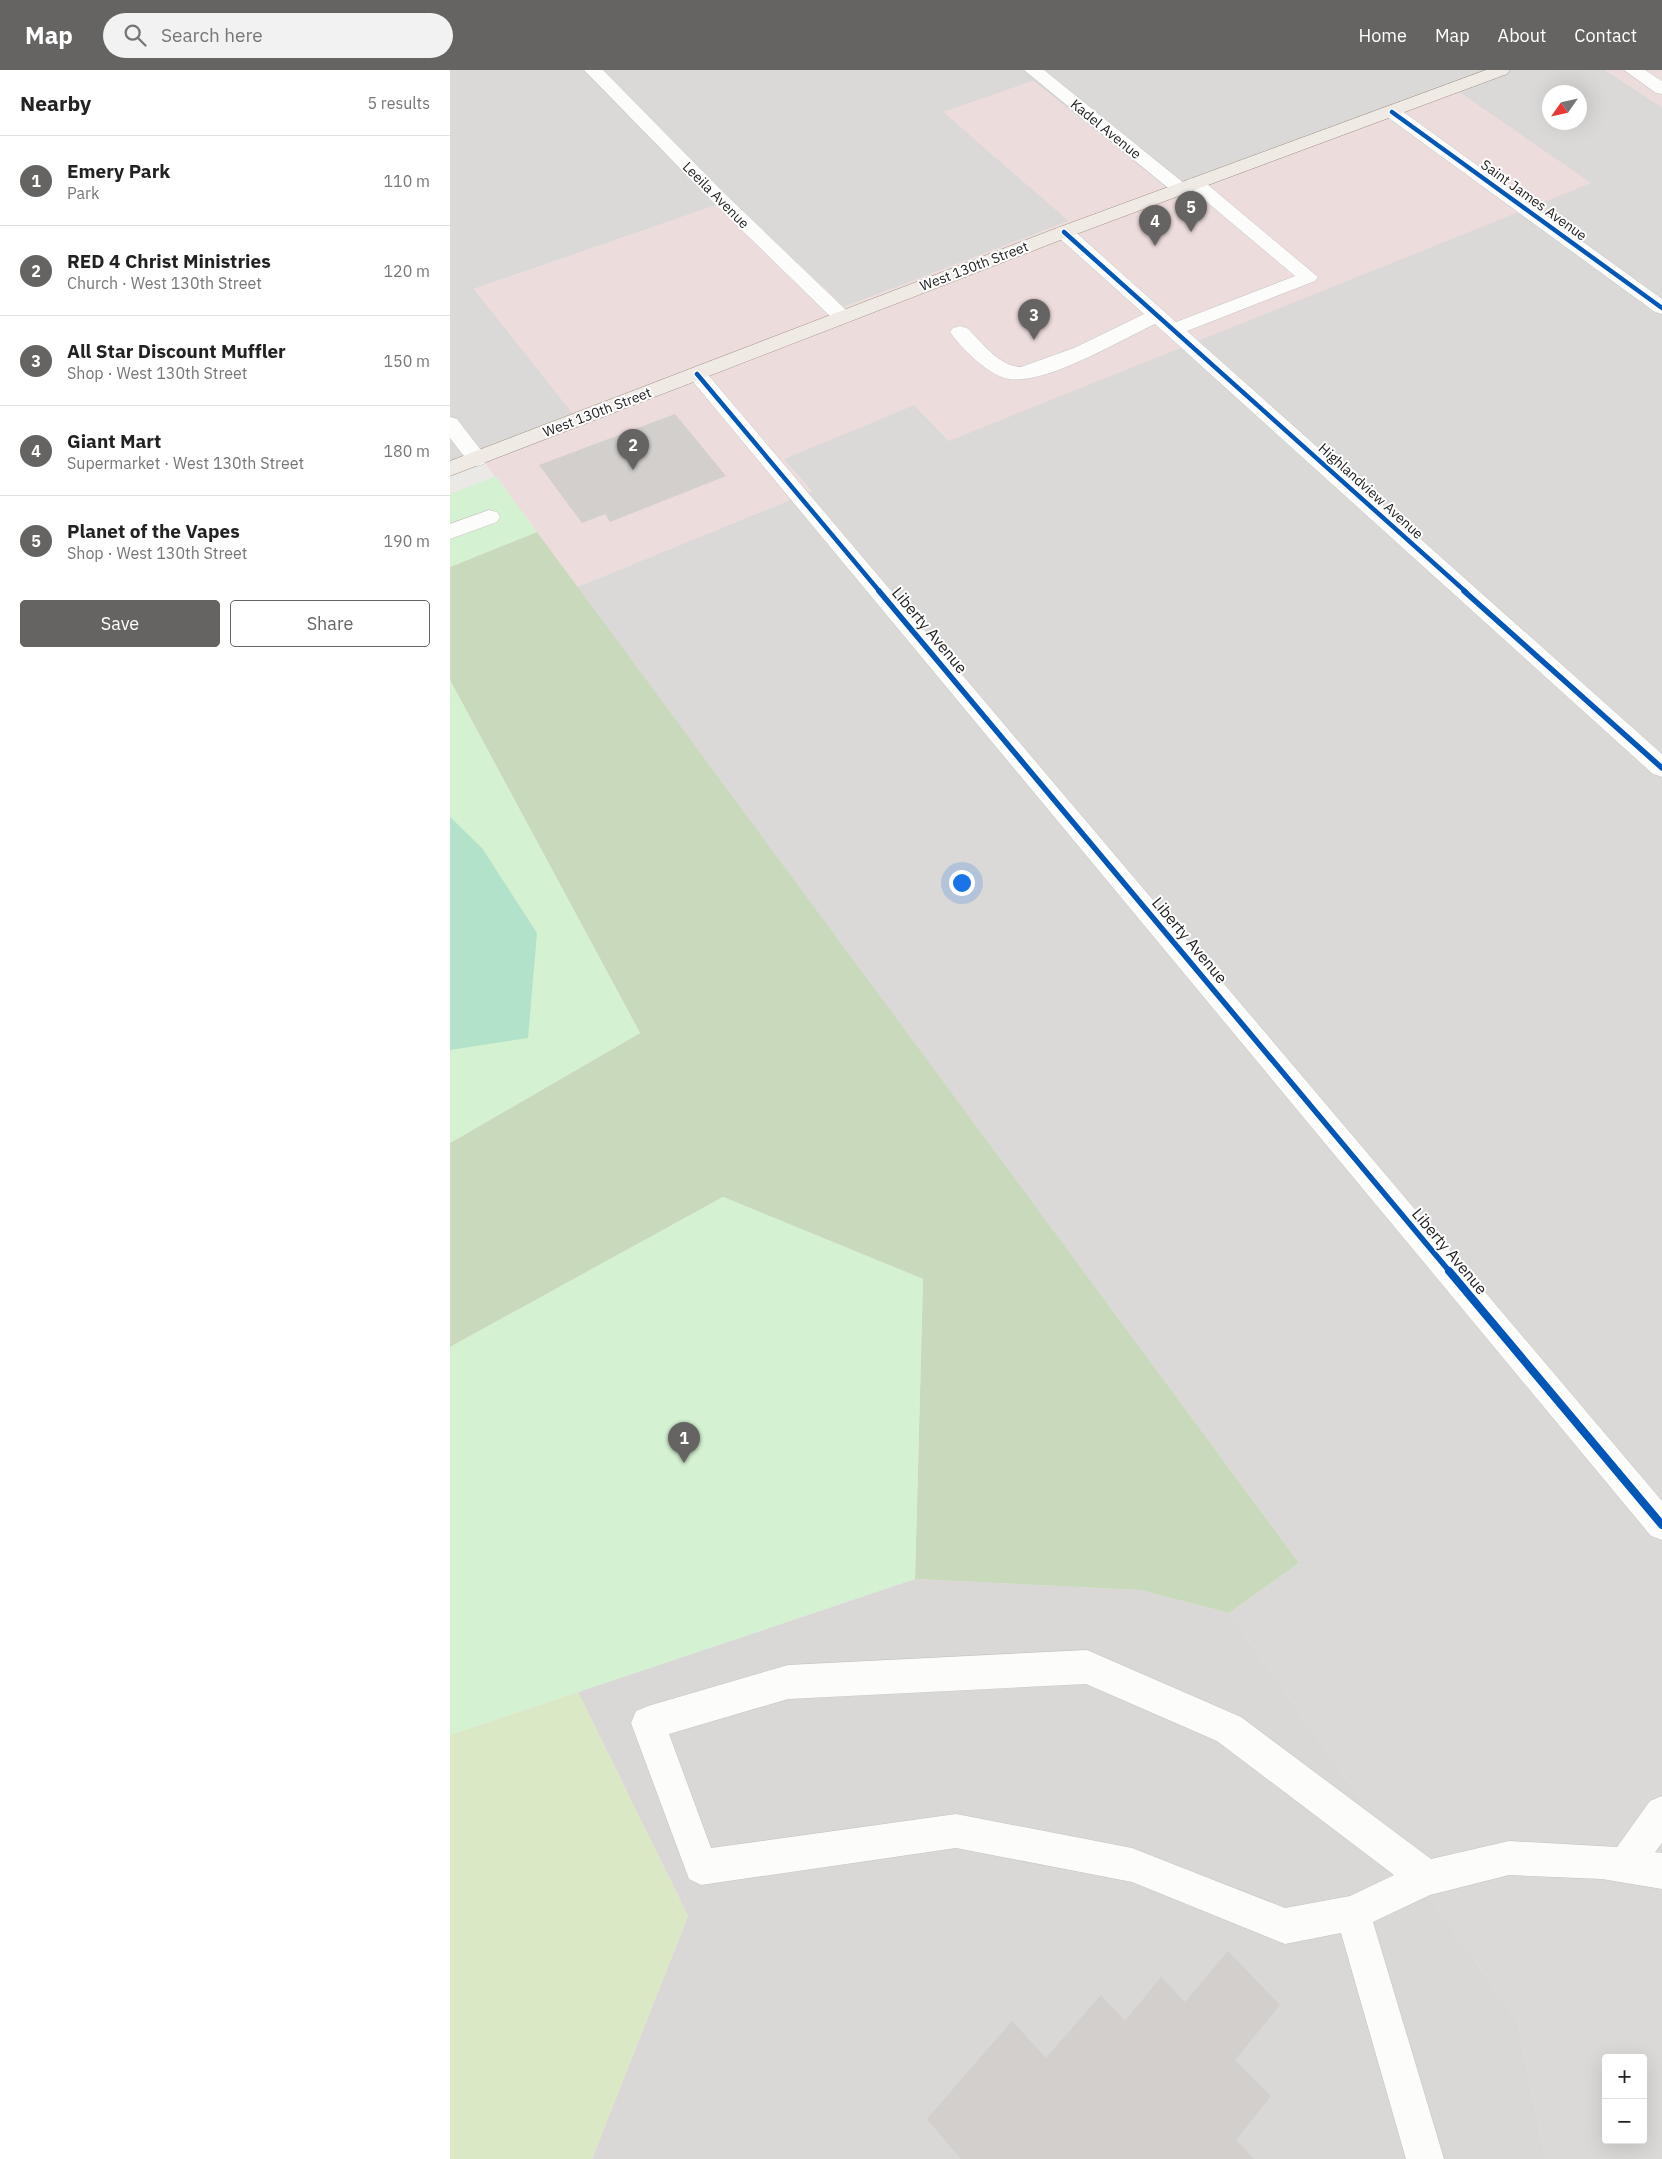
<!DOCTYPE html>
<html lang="en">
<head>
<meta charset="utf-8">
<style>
	:root { --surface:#fff; --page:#f2f2f2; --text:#222; --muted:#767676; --line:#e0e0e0; --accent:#656463 }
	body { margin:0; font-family:"IBM Plex Sans",sans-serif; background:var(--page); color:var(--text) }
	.controls { position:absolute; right:15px; bottom:15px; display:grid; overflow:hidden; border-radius:5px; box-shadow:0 5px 20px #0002 }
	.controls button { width:45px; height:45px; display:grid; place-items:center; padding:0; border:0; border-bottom:1px solid var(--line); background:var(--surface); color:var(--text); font:25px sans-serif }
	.compass { position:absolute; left:1092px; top:15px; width:45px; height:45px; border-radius:50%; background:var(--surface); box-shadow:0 5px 20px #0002; rotate:236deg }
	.you { position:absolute; left:511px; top:812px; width:18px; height:18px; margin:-12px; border:4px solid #fff; border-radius:50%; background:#1a73e8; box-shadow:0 0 0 8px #1a73e833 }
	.badge { display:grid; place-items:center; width:32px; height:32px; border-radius:50%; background:var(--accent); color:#fff; font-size:16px; font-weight:700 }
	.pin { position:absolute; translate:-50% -41px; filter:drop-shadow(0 1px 2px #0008) }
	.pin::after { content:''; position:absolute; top:26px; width:18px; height:15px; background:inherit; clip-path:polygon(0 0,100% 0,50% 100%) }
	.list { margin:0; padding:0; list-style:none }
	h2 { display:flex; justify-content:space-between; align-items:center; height:65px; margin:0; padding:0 20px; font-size:21px }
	h2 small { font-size:16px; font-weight:400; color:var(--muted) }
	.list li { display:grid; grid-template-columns:32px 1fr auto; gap:15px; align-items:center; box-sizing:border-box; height:90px; padding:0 20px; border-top:1px solid var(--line) }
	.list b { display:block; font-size:19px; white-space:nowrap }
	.list p { margin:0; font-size:16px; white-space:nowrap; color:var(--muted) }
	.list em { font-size:16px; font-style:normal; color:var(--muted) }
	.actions { display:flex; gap:10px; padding:15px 20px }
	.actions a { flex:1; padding:11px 0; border:1px solid var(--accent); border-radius:5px; text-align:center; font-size:18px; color:var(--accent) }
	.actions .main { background:var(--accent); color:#fff }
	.icon { flex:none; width:28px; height:28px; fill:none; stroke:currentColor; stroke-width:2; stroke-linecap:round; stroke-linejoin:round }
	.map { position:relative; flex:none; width:1212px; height:2089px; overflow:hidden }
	header { display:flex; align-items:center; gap:30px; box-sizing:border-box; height:70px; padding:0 25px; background:var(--accent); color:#fff }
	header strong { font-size:24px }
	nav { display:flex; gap:28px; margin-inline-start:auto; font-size:18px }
	.search { width:350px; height:45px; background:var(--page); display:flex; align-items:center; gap:12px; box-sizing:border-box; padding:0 18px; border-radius:28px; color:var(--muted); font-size:19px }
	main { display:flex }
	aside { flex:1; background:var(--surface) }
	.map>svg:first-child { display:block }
	.residential { fill:#dad9d7; fill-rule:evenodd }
	.commercial { fill:#eddcdc }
	.religious { fill:#d9d8d7 }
	.grass { fill:#dbe8c5 }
	.forest { fill:#c9dabc }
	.park { fill:#d4f1d1 }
	.pitch { fill:#b2e2c9 }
	.building { fill:#d2cfcd }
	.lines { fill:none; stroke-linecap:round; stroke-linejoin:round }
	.minor-casing { stroke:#c4c3c2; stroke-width:1 }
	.major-casing { stroke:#a19483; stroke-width:1 }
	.minor { fill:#fcfcfb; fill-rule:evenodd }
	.major { fill:#f0eae4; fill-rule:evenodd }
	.cycleway-far2-casing { stroke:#fff; stroke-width:7 }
	.cycleway-far1-casing { stroke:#fff; stroke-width:9 }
	.cycleway-casing { stroke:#fff; stroke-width:11 }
	.cycleway-far2 { stroke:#0057b8; stroke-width:4.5 }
	.cycleway-far1 { stroke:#0057b8; stroke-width:5.5 }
	.cycleway { stroke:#0057b8; stroke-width:8 }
	.labels { text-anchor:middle; stroke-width:4; stroke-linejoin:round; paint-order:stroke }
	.far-street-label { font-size:14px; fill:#1d1d1d; stroke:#fff }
	.street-label { font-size:16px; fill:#1d1d1d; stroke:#fff }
</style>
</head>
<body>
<header>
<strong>Map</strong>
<div class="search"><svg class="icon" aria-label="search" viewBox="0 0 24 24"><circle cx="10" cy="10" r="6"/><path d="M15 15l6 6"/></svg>Search here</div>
<nav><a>Home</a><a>Map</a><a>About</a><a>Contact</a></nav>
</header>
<main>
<aside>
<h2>Nearby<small>5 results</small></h2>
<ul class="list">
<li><span class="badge">1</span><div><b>Emery Park</b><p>Park</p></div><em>110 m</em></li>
<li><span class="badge">2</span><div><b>RED 4 Christ Ministries</b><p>Church · West 130th Street</p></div><em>120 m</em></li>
<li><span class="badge">3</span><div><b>All Star Discount Muffler</b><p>Shop · West 130th Street</p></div><em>150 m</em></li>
<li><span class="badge">4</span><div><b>Giant Mart</b><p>Supermarket · West 130th Street</p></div><em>180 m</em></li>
<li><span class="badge">5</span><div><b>Planet of the Vapes</b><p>Shop · West 130th Street</p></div><em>190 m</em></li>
</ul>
<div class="actions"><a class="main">Save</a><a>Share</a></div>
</aside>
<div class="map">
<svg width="1212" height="2089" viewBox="0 0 1212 2089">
	<rect width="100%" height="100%" fill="#ebe9e6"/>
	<!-- residential -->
	<path class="residential" d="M 0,0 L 1155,0 L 1212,37 L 1212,2089 L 1096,2089 L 1067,1950 L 779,1543 L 849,1493 L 127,517 L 362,421 L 333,389 L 464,335 L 499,371 L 728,126 L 583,11 L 494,42 L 619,151 L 394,237 L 281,130 L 24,219 L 132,355 L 35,393 L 0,404 ZM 1100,22 L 1130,22 L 1130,52 L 1100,52 ZM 1156,1988 L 1193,1988 L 1193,2070 L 1156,2070 Z"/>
	<!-- commercial -->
	<path class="commercial" d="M 1155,0 L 1212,0 L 1212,37 Z
		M 583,11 L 728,126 L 1008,21 L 1141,113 L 499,371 L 464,335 L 334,389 L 362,421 L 127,517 L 35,393 L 132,355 L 24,219 L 281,130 L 394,237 L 619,151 L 493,42 Z"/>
	<!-- religious -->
	<path class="religious" d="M 465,1509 L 690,1520 L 779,1543 L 1067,1950 L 1096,2089 L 142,2089 L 238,1846 L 128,1622 Z"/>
	<!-- grass -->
	<path class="grass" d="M 128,1622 L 238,1846 L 142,2089 L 0,2089 L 0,1665 Z"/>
	<!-- forest -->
	<path class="forest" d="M 87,462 L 849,1493 L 779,1543 L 690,1520 L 465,1509 L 473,1209 L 273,1127 L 0,1277 L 0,1073 L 190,963 L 0,610 L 0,497 Z"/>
	<!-- park -->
	<path class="park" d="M 46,406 L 87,462 L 0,497 L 0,424 Z
		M 0,610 L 190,963 L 0,1073 Z
		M 273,1127 L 473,1209 L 465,1509 L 0,1665 L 0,1277 Z"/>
	<!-- pitch -->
	<path class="pitch" d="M 0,747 L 32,778 L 87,863 L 78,968 L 0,980 Z"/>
	<!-- building -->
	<path class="building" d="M 225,344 L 276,406 L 160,452 L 155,444 L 132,453 L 89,395 Z
		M 778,1881 L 830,1935 L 785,1990 L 821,2026 L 786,2070 L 804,2089 L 511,2089 L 477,2049 L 562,1951 L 596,1988 L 651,1925 L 675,1951 L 711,1907 L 735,1932 Z"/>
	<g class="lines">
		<!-- minor casing -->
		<g class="minor-casing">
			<path id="minor" d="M 134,0 L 153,0 L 273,122 L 399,243 L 402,247 L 399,251 L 392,253 L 385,251 L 261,130 Z
				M 574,0 L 594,0 L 735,114 L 738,118 L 735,122 L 729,123 L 723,122 Z
				M 1174,0 L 1195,0 L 1212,11 L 1212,24 L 1206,23 Z
				M 942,37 L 948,38 L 1212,229 L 1212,244 L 1205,242 L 936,46 L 933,42 L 936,38 Z
				M 745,108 L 751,109 L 868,207 L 865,211 L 737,261 L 1212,684 L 1212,707 L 1203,704 L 705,254 C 670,270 596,315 559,309 C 539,306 511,278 500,262 L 503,258 L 510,256 L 517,258 C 532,272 548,296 571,297 L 624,278 L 694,244 L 607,166 L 605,162 L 607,158 L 614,156 L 621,158 L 726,252 L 845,206 L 739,117 L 736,113 L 739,109 Z
				M 247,298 L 254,300 L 1212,1431 L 1212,1470 L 1201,1466 L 240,308 L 237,304 L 240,300 Z
				M 0,347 L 7,349 L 34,384 L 37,389 L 34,394 L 27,396 L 20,394 L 0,368 Z
				M 39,440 L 47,442 L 50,447 L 47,452 L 0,469 L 0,454 Z
				M 637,1580 L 791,1647 L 981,1789 L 1059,1771 L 1167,1777 L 1200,1731 L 1212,1726 L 1212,1773 L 1205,1782 L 1212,1783 L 1212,1819 L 1152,1809 L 1059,1805 L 980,1825 L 923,1852 L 994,2089 L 956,2089 L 891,1863 L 835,1874 L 682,1812 L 506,1778 L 251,1815 L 239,1809 L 181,1653 L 186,1641 L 198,1636 L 338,1595 ZM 636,1614 L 767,1671 L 944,1805 L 900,1826 L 835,1838 L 682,1778 L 506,1744 L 261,1778 L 219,1664 L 338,1629 Z"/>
		</g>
		<!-- major casing -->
		<g class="major-casing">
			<path id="major" d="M 1036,0 L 1060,0 L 1057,4 L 621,166 L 0,406 L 0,391 L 607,158 Z"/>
		</g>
		<!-- minor -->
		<use href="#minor" class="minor"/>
		<!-- major -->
		<use href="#major" class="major"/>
		<!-- cycleway-far2 casing -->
		<g class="cycleway-far2-casing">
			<path id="cycleway-far2" d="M 942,42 L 1212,238
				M 614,162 L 1016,522
				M 247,304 L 430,522"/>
		</g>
		<!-- cycleway-far1 casing -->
		<g class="cycleway-far1-casing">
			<path id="cycleway-far1" d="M 429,521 L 1000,1202
				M 1014,521 L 1212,698"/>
		</g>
		<!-- cycleway casing -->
		<g class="cycleway-casing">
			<path id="cycleway" d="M 999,1201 L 1212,1455"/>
		</g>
		<!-- cycleway-far2 -->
		<use href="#cycleway-far2" class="cycleway-far2"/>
		<!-- cycleway-far1 -->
		<use href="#cycleway-far1" class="cycleway-far1"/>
		<!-- cycleway -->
		<use href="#cycleway" class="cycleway"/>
	</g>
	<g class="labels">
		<!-- far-street labels -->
		<g class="far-street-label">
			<text transform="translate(656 59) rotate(39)" y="5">Kadel Avenue</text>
			<text transform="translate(266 125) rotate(45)" y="5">Leeila Avenue</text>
			<text transform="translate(1084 130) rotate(36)" y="5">Saint James Avenue</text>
			<text transform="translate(524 196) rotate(-21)" y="5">West 130th Street</text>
			<text transform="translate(147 342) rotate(-21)" y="5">West 130th Street</text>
			<text transform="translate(921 421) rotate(42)" y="5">Highlandview Avenue</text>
		</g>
		<!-- street labels -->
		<g class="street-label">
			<text transform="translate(480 560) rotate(50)" y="6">Liberty Avenue</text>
			<text transform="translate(740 870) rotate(50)" y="6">Liberty Avenue</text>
			<text transform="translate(1000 1181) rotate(50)" y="6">Liberty Avenue</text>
		</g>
	</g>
</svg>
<div class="controls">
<button>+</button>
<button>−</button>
</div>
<svg class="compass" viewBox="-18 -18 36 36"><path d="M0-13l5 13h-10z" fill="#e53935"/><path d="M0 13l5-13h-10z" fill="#767676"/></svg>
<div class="you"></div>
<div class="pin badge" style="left:234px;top:1393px">1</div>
<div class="pin badge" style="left:183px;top:400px">2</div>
<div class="pin badge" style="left:584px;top:270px">3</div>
<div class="pin badge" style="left:705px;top:176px">4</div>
<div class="pin badge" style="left:741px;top:162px">5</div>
</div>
</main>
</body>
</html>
